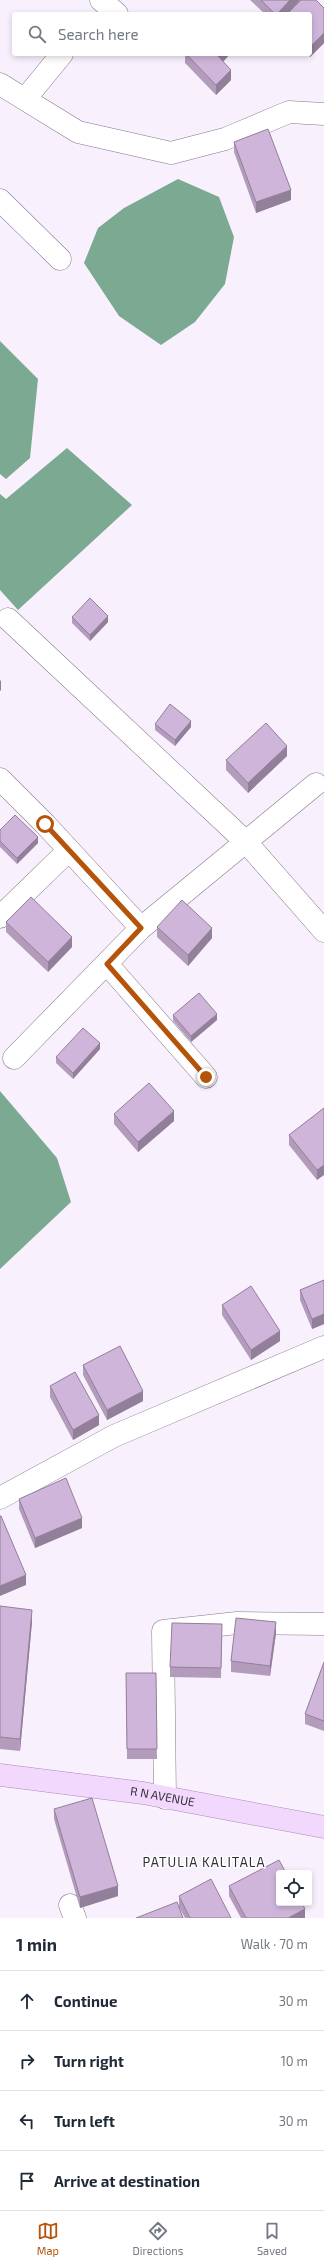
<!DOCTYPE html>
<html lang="en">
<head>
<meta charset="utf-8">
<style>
	:root { --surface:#fff; --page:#f6f6f7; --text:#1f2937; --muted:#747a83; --line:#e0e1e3; --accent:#b45309 }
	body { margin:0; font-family:"Exo 2",sans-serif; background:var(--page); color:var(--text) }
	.controls { position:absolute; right:12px; bottom:12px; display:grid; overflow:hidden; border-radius:4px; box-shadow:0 2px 6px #0003 }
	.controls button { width:36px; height:36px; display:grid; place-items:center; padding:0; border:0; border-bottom:1px solid var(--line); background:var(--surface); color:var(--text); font:20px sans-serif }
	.stop { position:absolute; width:12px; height:12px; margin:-9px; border:3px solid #b45309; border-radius:50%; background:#fff }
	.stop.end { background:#b45309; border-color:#fff; box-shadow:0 1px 4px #0008 }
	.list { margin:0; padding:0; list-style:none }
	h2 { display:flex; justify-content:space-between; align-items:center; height:52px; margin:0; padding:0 16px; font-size:17px }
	h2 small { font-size:13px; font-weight:400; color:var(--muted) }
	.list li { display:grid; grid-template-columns:26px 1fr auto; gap:12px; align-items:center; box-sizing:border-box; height:60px; padding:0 16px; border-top:1px solid var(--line) }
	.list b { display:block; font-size:15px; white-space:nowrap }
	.list em { font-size:13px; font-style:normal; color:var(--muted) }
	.icon { flex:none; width:22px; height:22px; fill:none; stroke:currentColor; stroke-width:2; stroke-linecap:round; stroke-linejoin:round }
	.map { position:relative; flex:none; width:324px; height:1918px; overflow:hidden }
	.search { position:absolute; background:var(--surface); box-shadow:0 2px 6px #0003; left:12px; right:12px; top:12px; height:44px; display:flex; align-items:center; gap:10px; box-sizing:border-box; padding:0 14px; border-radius:4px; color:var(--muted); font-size:15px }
	.sheet { height:292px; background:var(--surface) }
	nav { display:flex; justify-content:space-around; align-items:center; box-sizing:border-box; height:56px; border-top:1px solid var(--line); background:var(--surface); font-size:11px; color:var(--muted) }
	nav a { display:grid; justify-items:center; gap:2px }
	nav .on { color:var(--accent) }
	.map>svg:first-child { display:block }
	.water { fill:#7ca992 }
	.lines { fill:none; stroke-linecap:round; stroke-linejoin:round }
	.minor-casing { stroke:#85778a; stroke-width:23 }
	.primary-casing { stroke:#ab8cb6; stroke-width:23 }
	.minor { stroke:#fff; stroke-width:22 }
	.primary { stroke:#f2d8fd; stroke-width:22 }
	.wall { fill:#b39cbb }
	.shaded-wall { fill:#927f99 }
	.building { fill:#d0b5da; stroke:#927f99 }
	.route { stroke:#b45309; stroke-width:5 }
	.labels { text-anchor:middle; stroke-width:3; stroke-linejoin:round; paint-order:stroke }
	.street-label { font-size:12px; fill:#353037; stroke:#fff }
	.neighbourhood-label { font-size:13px; letter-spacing:1px; fill:#353037; stroke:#fff }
</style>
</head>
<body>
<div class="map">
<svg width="324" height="1918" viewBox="0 0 324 1918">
	<rect width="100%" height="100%" fill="#f9f0fd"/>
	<!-- water -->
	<path class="water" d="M 178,179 L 219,197 L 234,237 L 225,284 L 195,322 L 161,345 L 119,316 L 84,263 L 98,228 L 124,208 Z
		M 0,341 L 38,379 L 30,458 L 6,479 L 0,474 Z
		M 67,448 L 132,505 L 18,610 L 0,590 L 0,494 L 6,499 Z
		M 0,1091 L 57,1158 L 71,1202 L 0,1269 Z"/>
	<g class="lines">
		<!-- minor casing -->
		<g class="minor-casing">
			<path id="minor" d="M 101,0 L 117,14
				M 0,84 L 78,132 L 171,153 L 225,139 L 289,112 L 324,114
				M 25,99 L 62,54
				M 0,200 L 60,259
				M 8,619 L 246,842 L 324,931
				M 0,779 L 45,824 L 141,928
				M 0,917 L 69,850
				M 107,964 L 206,1077
				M 14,1058 L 141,928 L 316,784
				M 0,1498 L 114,1436 L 324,1347
				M 165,1798 L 163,1631 L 237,1623 L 324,1624
				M 70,1905 L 75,1918"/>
		</g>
		<!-- primary casing -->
		<g class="primary-casing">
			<g id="primary">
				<path id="s1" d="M 0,1775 L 143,1793 L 324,1827"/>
			</g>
		</g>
		<!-- minor -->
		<use href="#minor" class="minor"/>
		<!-- primary -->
		<use href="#primary" class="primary"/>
	</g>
	<!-- wall -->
	<path class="wall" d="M 250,0 L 300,0 L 287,14 L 265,14 Z
		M 324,8 L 324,43 L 310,57 L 307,54 L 310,54 L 310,14 Z
		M 185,54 L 230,54 L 223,62 L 231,80 L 216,95 L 185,63 Z
		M 234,142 L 291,200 L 256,213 L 234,152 Z
		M 72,617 L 108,622 L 90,641 L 72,623 Z
		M 155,724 L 191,727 L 175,746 L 155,730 Z
		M 287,756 L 248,793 L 226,770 L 226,760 Z
		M 0,830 L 38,843 L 17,864 L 0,847 Z
		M 6,922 L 72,947 L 48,972 L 6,932 Z
		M 157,927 L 212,938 L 188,966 L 157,937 Z
		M 173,1015 L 217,1020 L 191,1042 L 173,1021 Z
		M 100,1049 L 73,1079 L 56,1063 L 56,1057 Z
		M 324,1108 L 317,1180 L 289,1145 L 289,1135 Z
		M 114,1114 L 174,1121 L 138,1152 L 114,1124 Z
		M 324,1280 L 324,1324 L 312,1329 L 300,1300 L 300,1290 Z
		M 222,1305 L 280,1341 L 251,1360 L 222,1315 Z
		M 83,1365 L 143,1401 L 107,1420 L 83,1375 Z
		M 50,1386 L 99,1425 L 73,1440 L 50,1397 Z
		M 19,1499 L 82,1528 L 35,1548 L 19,1509 Z
		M 0,1606 L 32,1622 L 20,1751 L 0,1749 Z
		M 276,1633 L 270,1676 L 231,1672 L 231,1661 Z
		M 222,1634 L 221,1678 L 170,1677 L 170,1667 Z
		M 324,1662 L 324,1731 L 305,1724 L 305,1714 Z
		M 126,1673 L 156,1673 L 157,1759 L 127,1759 Z
		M 54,1809 L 118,1896 L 80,1908 L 54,1819 Z
		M 229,1886 L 305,1918 L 241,1918 L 229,1896 Z
		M 179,1896 L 231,1918 L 185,1918 L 179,1907 Z"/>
	<!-- shaded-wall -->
	<path class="shaded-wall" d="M 290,0 L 300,0 L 287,14 L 277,14 Z
		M 324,33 L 324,43 L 310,57 L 310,47 Z
		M 220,54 L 230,54 L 218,67 L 218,56 Z
		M 231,70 L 231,80 L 216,95 L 216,85 Z
		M 291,190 L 291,200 L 256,213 L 256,202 Z
		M 108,616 L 108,622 L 90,641 L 90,635 Z
		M 1,680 L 1,690 L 0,691 L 0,681 Z
		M 191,721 L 191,727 L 175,746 L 175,740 Z
		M 287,746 L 287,756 L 248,793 L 248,783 Z
		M 38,837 L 38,843 L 17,864 L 17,858 Z
		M 212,928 L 212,938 L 188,966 L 188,955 Z
		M 72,937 L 72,947 L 48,972 L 48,962 Z
		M 217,1014 L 217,1020 L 191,1042 L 191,1036 Z
		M 100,1043 L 100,1049 L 73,1079 L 73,1073 Z
		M 174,1111 L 174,1121 L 138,1152 L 138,1142 Z
		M 324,1165 L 324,1175 L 317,1180 L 317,1170 Z
		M 324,1314 L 324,1324 L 312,1329 L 312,1319 Z
		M 280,1331 L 280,1341 L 251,1360 L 251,1350 Z
		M 143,1391 L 143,1401 L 107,1420 L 107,1410 Z
		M 99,1415 L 99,1425 L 73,1440 L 73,1430 Z
		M 82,1518 L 82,1528 L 35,1548 L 35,1538 Z
		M 26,1575 L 26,1585 L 0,1596 L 0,1586 Z
		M 32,1610 L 32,1622 L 20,1751 L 20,1739 Z
		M 276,1622 L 276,1633 L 270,1676 L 270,1666 Z
		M 118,1886 L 118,1896 L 80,1908 L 80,1897 Z
		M 305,1909 L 305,1918 L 288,1918 Z"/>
	<!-- building -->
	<path class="building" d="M 261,0 L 290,0 L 277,14 L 275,14 Z
		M 301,0 L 316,0 L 324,8 L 324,33 L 310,47 L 310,14 L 287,14 Z
		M 186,54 L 220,54 L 218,56 L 231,70 L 216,85 Z
		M 268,129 L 291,190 L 256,202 L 234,142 Z
		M 90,598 L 108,616 L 90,635 L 72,617 Z
		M 170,704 L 191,721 L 175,740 L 155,724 Z
		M 266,723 L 287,746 L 248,783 L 226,760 Z
		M 15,815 L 38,837 L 17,858 L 0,841 L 0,830 Z
		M 31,897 L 72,937 L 48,962 L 6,922 Z
		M 182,900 L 212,928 L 188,955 L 157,927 Z
		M 199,993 L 217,1014 L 191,1036 L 173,1015 Z
		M 83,1028 L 100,1043 L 73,1073 L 56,1057 Z
		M 149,1083 L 174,1111 L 138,1142 L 114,1114 Z
		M 324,1108 L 324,1165 L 317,1170 L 289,1135 Z
		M 324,1280 L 324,1314 L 312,1319 L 300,1290 Z
		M 251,1286 L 280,1331 L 251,1350 L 222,1305 Z
		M 120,1346 L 143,1391 L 107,1410 L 83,1365 Z
		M 75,1372 L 99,1415 L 73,1430 L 50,1386 Z
		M 66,1478 L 82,1518 L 35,1538 L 19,1499 Z
		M 0,1516 L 1,1516 L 26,1575 L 0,1586 Z
		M 0,1606 L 32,1610 L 20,1739 L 0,1737 Z
		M 236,1618 L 276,1622 L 270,1666 L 231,1661 Z
		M 172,1623 L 222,1624 L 221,1668 L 170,1667 Z
		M 324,1662 L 324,1721 L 305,1714 Z
		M 126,1673 L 156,1673 L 157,1749 L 127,1749 Z
		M 92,1798 L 118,1886 L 80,1897 L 54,1809 Z
		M 279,1860 L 286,1873 L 279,1873 L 279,1903 L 302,1903 L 305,1909 L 288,1918 L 246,1918 L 229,1886 Z
		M 211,1879 L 231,1918 L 190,1918 L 179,1896 Z
		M 177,1902 L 183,1918 L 136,1918 Z"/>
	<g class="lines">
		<!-- route -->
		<path class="route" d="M 45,824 L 141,928 L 107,964 L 206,1077"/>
	</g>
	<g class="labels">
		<!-- street labels -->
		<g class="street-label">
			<text dy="4" stroke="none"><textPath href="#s1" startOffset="164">R N AVENUE</textPath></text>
		</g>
		<!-- neighbourhood labels -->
		<g class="neighbourhood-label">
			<text x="204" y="1867">PATULIA KALITALA</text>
		</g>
	</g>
</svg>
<div class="controls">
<button><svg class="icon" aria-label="locate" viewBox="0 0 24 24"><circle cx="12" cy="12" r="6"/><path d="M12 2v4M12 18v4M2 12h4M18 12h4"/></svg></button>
</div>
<div class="stop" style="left:45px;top:824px"></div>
<div class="stop end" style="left:206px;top:1077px"></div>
<div class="search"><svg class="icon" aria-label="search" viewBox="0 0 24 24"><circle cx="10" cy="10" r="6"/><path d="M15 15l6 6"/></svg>Search here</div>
</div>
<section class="sheet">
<h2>1 min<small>Walk · 70 m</small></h2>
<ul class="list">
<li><svg class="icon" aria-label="ahead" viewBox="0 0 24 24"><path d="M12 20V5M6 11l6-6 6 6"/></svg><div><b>Continue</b></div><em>30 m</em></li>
<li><svg class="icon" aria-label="right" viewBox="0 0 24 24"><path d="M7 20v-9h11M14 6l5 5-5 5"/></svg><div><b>Turn right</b></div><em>10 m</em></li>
<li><svg class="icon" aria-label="left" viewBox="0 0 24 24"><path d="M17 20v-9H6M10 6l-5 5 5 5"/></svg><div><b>Turn left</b></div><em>30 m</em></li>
<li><svg class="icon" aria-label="arrive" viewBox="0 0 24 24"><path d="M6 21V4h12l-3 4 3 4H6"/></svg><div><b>Arrive at destination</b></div></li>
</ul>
</section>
<nav>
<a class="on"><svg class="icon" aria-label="map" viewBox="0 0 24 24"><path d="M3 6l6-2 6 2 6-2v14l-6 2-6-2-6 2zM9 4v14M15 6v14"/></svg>Map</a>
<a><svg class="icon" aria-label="directions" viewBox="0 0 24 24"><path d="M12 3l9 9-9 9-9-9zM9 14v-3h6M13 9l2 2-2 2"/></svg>Directions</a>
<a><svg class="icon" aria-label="saved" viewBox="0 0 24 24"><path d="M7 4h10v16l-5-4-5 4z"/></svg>Saved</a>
</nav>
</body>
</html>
